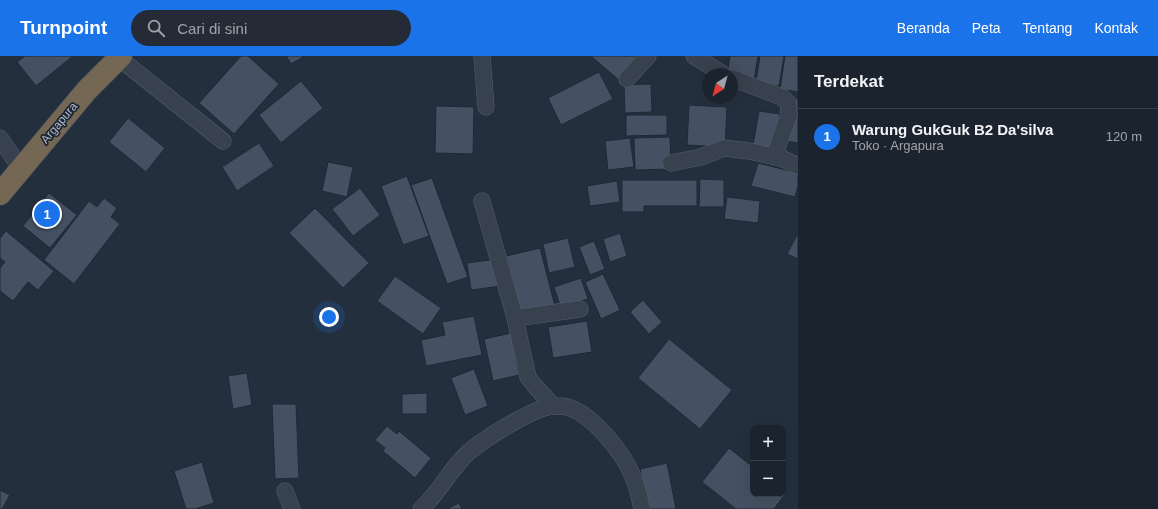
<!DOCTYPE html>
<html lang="id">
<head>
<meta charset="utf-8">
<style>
	:root { --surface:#1b232e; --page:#242b36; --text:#f1f3f6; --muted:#a0a4aa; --line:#39404a; --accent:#1a73e8 }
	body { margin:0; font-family:Arial,sans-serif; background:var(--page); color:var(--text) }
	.controls { position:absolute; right:12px; bottom:12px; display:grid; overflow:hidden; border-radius:8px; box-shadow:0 4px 16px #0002 }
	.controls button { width:36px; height:36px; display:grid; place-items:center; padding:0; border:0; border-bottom:1px solid var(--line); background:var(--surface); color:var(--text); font:20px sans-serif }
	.compass { position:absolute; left:702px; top:12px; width:36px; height:36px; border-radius:50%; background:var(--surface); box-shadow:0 4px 16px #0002; rotate:216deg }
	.you { position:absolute; left:329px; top:261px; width:14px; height:14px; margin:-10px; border:3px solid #fff; border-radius:50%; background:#1a73e8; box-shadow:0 0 0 6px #1a73e833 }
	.badge { display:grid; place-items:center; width:26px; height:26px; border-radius:50%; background:var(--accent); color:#fff; font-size:13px; font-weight:700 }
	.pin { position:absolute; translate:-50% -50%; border:2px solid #fff; box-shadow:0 1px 4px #0006 }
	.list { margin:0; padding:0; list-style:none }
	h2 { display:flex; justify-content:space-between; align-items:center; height:52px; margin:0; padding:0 16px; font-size:17px }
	h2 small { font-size:13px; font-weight:400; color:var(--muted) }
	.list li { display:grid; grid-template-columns:26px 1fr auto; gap:12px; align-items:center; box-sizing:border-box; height:56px; padding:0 16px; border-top:1px solid var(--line) }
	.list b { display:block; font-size:15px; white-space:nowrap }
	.list p { margin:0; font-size:13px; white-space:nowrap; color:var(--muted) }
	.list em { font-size:13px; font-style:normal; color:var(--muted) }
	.icon { flex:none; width:22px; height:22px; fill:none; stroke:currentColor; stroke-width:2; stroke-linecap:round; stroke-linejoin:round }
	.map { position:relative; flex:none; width:798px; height:453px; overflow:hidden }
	header { display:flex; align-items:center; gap:24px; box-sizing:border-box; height:56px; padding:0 20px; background:var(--accent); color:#fff }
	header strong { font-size:19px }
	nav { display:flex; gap:22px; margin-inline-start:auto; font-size:14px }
	.search { width:280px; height:36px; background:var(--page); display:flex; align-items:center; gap:10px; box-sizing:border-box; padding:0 14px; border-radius:22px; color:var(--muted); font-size:15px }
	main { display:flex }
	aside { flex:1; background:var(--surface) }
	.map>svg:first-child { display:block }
	.building { fill:#455162; stroke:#1f2835 }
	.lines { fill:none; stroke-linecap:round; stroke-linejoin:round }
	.street-casing { stroke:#565f6c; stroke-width:17 }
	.highway-casing { stroke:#434c59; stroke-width:23 }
	.street { stroke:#38414e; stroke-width:16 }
	.highway { stroke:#746855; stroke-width:22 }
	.labels { text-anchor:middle; stroke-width:3.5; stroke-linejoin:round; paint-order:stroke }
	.street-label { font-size:12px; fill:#b4bcc9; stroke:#1d2633 }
</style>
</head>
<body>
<header>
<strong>Turnpoint</strong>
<div class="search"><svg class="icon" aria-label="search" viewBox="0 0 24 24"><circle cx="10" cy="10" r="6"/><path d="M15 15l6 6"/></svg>Cari di sini</div>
<nav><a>Beranda</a><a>Peta</a><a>Tentang</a><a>Kontak</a></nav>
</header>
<main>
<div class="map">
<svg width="798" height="453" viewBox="0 0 798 453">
	<rect width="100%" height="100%" fill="#242f3e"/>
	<!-- building -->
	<path class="building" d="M 25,0 L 73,0 L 36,30 L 17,6 Z
		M 241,0 L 248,0 L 279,28 L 234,78 L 199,47 Z
		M 286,0 L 305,0 L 291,8 Z
		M 591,0 L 641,0 L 620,25 Z
		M 730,0 L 758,0 L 754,24 L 727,18 Z
		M 760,0 L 784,0 L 779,30 L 756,26 Z
		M 785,0 L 798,0 L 798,36 L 780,33 Z
		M 599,16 L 613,43 L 561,69 L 548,42 Z
		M 301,25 L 323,52 L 281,87 L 259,59 Z
		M 651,28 L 652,56 L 625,57 L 624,29 Z
		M 793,42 L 798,43 L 798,87 L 785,85 Z
		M 689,49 L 727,51 L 725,91 L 687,89 Z
		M 436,50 L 474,51 L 473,98 L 435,97 Z
		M 759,55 L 780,58 L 774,93 L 753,89 Z
		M 626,59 L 667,59 L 667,79 L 626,80 Z
		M 128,62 L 165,92 L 146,116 L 109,86 Z
		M 670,81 L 671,113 L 635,114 L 634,82 Z
		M 630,82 L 634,111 L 608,114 L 605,85 Z
		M 259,87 L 274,110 L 237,135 L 222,111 Z
		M 328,106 L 353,111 L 347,141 L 322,135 Z
		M 758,107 L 798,117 L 798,130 L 795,141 L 751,130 Z
		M 407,120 L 429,180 L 403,189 L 381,130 Z
		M 432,122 L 468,221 L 447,228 L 411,129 Z
		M 700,123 L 724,124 L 724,151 L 699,151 Z
		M 622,124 L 697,124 L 697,150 L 644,150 L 644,156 L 622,156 Z
		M 617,125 L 620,146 L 590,150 L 587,130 Z
		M 360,132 L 380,159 L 353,180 L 332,153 Z
		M 49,137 L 77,159 L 50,192 L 23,170 Z
		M 727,141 L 760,145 L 758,167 L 724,163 Z
		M 104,142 L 117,152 L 111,161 L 120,168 L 74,228 L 44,204 L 89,145 L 97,151 Z
		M 315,152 L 369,207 L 343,232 L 289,177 Z
		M 6,175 L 54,215 L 38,234 L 28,226 L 13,245 L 0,235 L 0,212 L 5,206 L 0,202 L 0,182 Z
		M 620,177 L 627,200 L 610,206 L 603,183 Z
		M 798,177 L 798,203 L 787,198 Z
		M 568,182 L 575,211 L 549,217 L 543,188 Z
		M 594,185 L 605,213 L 590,219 L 579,191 Z
		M 540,192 L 555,250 L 521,259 L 506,200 Z
		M 497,203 L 501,230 L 471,234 L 467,207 Z
		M 603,218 L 620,254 L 601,263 L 585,226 Z
		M 395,220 L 441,252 L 423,278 L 377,245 Z
		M 581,222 L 588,243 L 561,252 L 554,231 Z
		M 643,244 L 662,266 L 649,278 L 630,256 Z
		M 474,260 L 482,299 L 426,310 L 421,284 L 445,279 L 442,266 Z
		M 587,265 L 592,296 L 553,302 L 548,271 Z
		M 511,277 L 519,319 L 493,325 L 484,283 Z
		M 669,283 L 732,334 L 700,373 L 638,322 Z
		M 474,313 L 488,350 L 465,359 L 451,322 Z
		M 247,317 L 252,349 L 233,353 L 228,320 Z
		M 427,337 L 427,358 L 402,358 L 402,338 Z
		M 272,348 L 296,348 L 299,422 L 275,423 Z
		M 387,370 L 397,378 L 399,375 L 431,402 L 415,422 L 383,395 L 385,392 L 375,384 Z
		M 729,392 L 753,411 L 753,438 L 783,438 L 783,435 L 786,437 L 774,453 L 736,453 L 702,426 Z
		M 202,406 L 214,447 L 195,453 L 186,453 L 174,415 Z
		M 667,407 L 676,453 L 648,453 L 640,413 Z
		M 0,434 L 10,439 L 2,453 L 0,453 Z
		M 459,447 L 462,453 L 447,453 Z"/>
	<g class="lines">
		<!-- street casing -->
		<g class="street-casing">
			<path id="street" d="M 482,0 L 486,51
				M 694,0 L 723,18
				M 119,2 L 223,85
				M 732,22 L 782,41 L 788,47 L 789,59 L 774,101
				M 627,23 L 648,0
				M 0,82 L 21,113
				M 671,107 L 701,101 L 724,92 L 749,95 L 781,102 L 798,110
				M 482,145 L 515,262 L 528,321 L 534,329 L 553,350
				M 515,262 L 580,253
				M 285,435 L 292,453
				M 421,453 C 440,436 451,411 470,395 C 487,381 523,359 544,352 C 549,350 557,350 562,350 C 590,353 625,399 634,423 C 638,433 640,443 642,453"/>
		</g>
		<!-- highway casing -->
		<g class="highway-casing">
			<path id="highway" d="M 0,138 L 87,34 L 121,0"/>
		</g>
		<!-- street -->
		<use href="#street" class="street"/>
		<!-- highway -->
		<use href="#highway" class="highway"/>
	</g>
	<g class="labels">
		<!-- street labels -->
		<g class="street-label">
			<text transform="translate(59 67) rotate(-50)" y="4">Argapura</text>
		</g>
	</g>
</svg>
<div class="controls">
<button>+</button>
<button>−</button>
</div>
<svg class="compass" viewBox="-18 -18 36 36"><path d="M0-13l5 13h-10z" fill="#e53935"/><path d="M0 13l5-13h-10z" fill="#a0a4aa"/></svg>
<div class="you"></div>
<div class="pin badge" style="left:47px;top:158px">1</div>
</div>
<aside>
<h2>Terdekat<small></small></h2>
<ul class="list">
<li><span class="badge">1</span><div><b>Warung GukGuk B2 Da'silva</b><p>Toko · Argapura</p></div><em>120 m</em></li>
</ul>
</aside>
</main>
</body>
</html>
